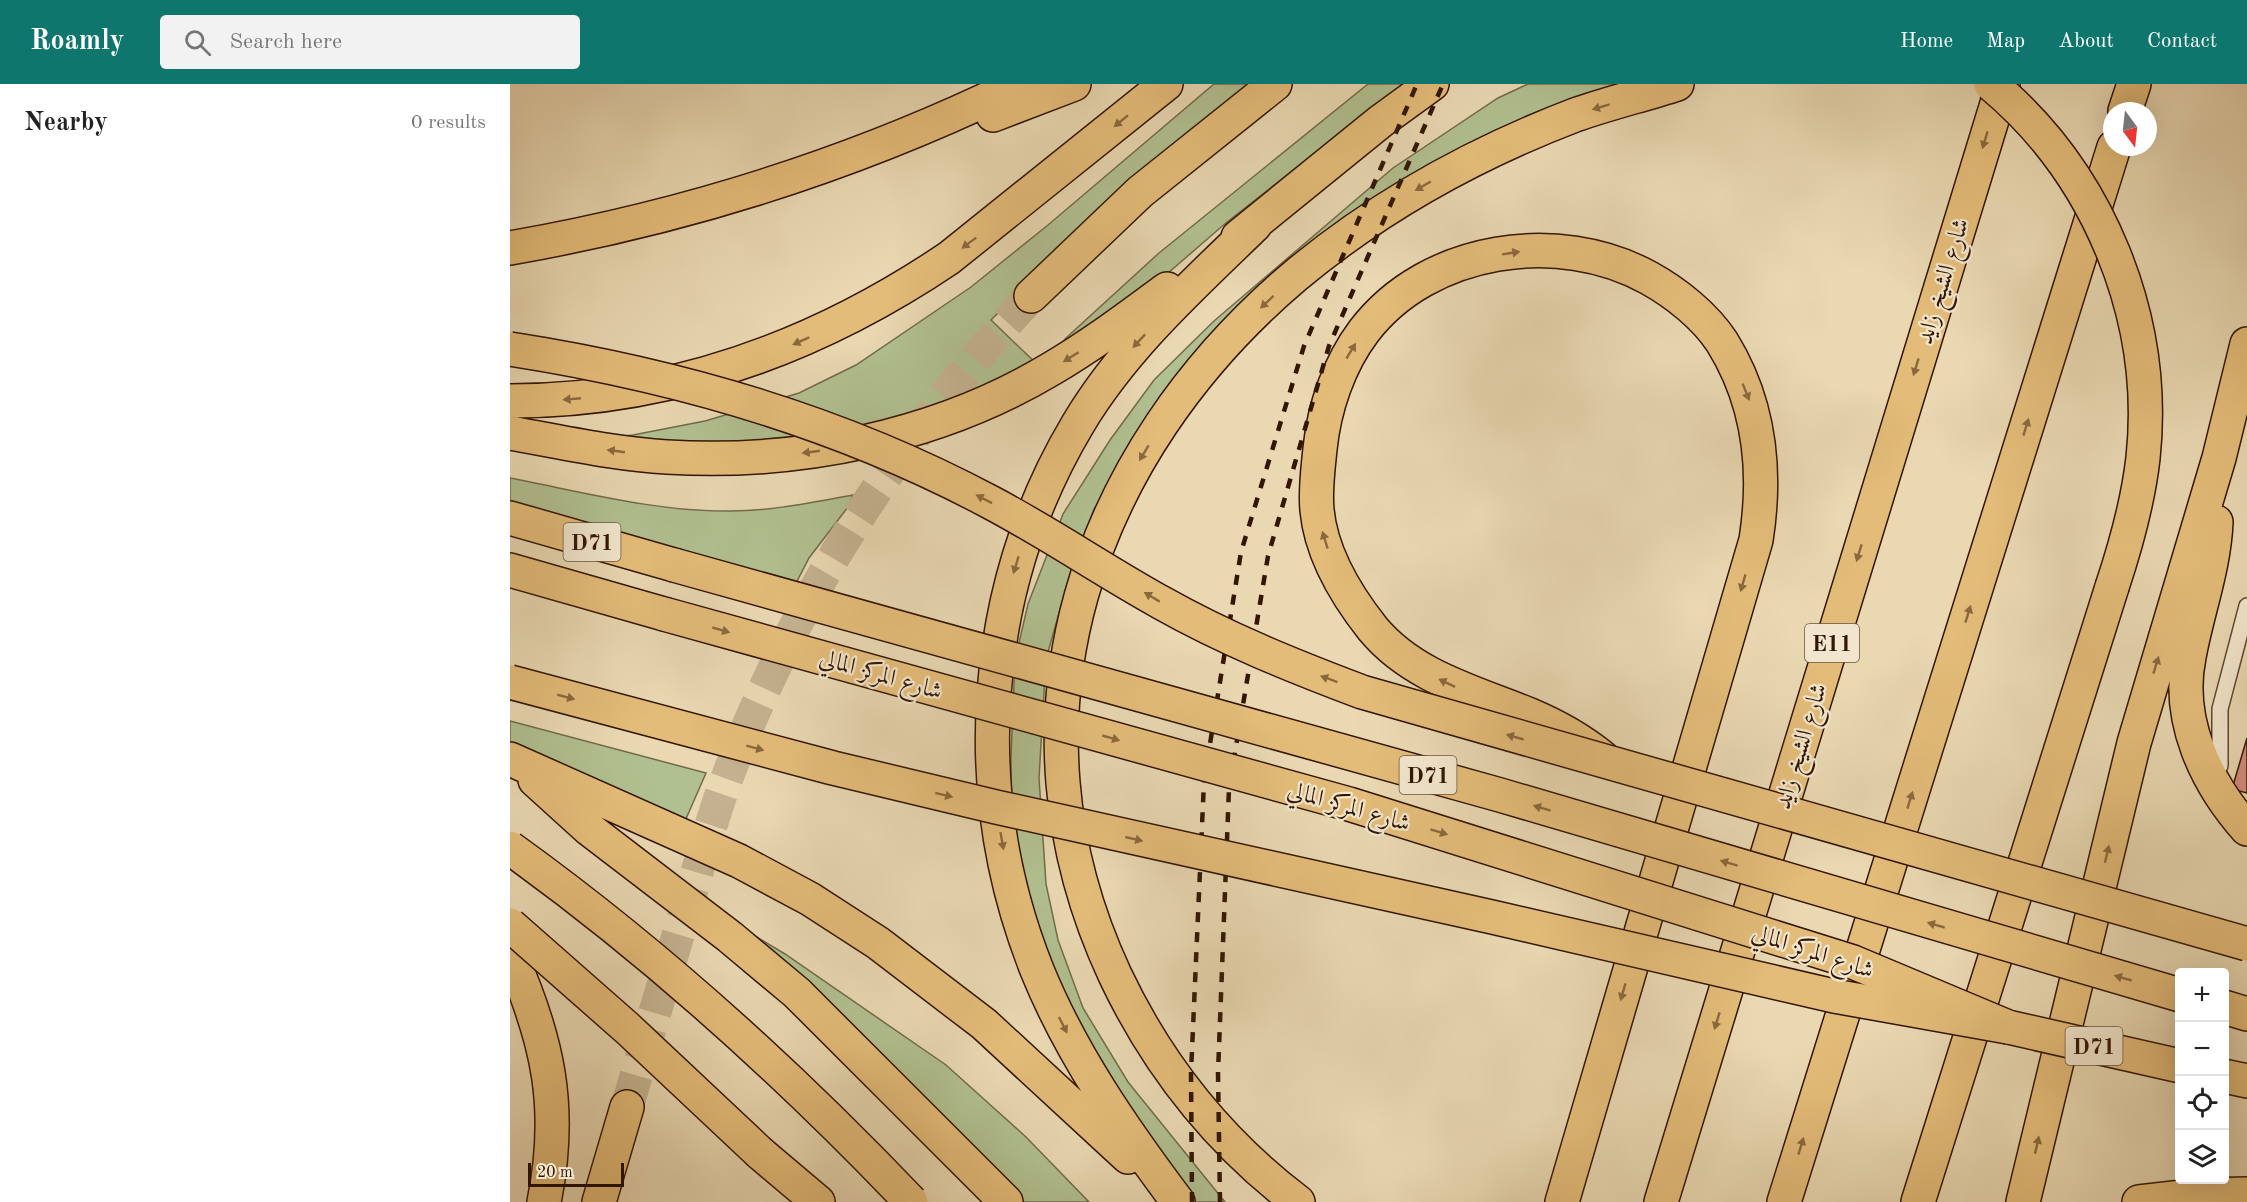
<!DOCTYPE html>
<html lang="en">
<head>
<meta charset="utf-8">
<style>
	:root { --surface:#fff; --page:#f2f2f2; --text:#222; --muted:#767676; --line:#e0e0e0; --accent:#0f766e }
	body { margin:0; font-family:"Old Standard TT",Amiri,serif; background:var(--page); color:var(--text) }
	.controls { position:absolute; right:18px; bottom:18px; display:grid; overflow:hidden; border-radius:6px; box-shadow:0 6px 24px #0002 }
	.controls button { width:54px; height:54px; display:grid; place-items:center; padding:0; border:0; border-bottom:2px solid var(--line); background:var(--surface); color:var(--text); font:30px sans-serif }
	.compass { position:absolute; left:1593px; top:18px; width:54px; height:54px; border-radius:50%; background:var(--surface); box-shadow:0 6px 24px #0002; rotate:165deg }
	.scale { position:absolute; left:18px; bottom:15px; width:96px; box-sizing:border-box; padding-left:6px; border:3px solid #321602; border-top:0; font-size:16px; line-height:21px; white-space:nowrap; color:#321602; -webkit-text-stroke:4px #f1e6cd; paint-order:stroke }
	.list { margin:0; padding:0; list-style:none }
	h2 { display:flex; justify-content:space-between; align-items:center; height:78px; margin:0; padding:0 24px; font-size:26px }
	h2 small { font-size:20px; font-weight:400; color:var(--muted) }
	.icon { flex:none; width:33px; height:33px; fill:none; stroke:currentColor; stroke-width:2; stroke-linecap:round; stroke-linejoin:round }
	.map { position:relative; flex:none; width:1737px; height:1118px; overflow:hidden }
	header { display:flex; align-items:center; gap:36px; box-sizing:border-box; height:84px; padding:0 30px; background:var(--accent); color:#fff }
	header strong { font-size:28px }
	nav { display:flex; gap:33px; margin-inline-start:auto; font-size:21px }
	.search { width:420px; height:54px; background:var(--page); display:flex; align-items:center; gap:15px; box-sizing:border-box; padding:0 21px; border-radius:6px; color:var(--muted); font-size:22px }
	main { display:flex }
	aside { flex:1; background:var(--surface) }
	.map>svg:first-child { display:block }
	.green { fill:#b1c090; stroke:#726b49; stroke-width:1.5 }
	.building { fill:#d58d7e; stroke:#321602; stroke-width:1.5 }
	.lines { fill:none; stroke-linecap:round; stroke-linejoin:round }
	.motorway-tunnel { stroke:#c4b18f; stroke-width:33; stroke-dasharray:33 16; stroke-linecap:butt }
	.service-casing { stroke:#60462e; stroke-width:18 }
	.primary-casing { stroke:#321602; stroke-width:36 }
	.motorway-casing { stroke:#321602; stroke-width:36 }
	.service { stroke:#f1e6cd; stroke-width:15 }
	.primary { stroke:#e4bc79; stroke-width:33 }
	.motorway { stroke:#e4bc79; stroke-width:33 }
	.rail { stroke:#321602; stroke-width:4.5; stroke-dasharray:10 10; stroke-linecap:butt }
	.primary-bridge-casing { stroke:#321602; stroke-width:36; stroke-linecap:butt }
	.trunk-bridge-casing { stroke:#321602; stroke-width:36; stroke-linecap:butt }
	.motorway-bridge-casing { stroke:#321602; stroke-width:36; stroke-linecap:butt }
	.primary-bridge { stroke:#e4bc79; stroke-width:33 }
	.trunk-bridge { stroke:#e4bc79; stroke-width:33 }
	.motorway-bridge { stroke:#e4bc79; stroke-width:33 }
	.oneway { fill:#8b693e }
	.labels { text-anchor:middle; stroke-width:4.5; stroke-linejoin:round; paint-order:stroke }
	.shield { fill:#f1e6cd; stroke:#6b543f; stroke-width:1.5 }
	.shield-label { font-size:22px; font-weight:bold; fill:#321602 }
	.street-label { font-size:24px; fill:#321602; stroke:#f1e6cd }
</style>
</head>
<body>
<header>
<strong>Roamly</strong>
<div class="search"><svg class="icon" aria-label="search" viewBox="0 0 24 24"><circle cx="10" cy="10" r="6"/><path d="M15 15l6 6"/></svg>Search here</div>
<nav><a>Home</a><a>Map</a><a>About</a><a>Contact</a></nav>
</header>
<main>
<aside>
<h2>Nearby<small>0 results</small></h2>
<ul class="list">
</ul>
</aside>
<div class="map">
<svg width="1737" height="1118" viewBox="0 0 1737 1118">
	<rect width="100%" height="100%" fill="#e9d8b2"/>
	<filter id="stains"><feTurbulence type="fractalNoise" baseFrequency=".00333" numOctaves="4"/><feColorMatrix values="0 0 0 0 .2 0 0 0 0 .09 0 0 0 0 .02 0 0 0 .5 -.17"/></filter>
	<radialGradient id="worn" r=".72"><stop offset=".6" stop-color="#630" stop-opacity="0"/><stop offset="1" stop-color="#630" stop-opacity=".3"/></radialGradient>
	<!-- green -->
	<path class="green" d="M 704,0 L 743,0 L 544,173 L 481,236 L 531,284 L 370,357 L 29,359 L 123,351 L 195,337 L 289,309 L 346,281 L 461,203 L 538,141 Z
		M 858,0 L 894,0 L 717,138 L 628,215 L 533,283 L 556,254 L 649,169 Z
		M 1018,0 L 1182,0 L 993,70 L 777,203 L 628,358 L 584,425 L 555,508 L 536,575 L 529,694 L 536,800 L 548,856 L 573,924 L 618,998 L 715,1118 L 677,1118 L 562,968 L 502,762 L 501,673 L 505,576 L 518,520 L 553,430 L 600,356 L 644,296 L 704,237 L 883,84 L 988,14 Z
		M 0,394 C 73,408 147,428 221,427 C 262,427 303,418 343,411 L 338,423 L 299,474 L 284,503 L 0,424 Z
		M 0,637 L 196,689 L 168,753 L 0,677 Z
		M 230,843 L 275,870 L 436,981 L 516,1053 L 579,1118 L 501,1118 Z"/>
	<!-- building -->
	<path class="building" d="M 1737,654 L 1737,709 L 1722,705 Z"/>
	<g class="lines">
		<!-- motorway-tunnel -->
		<path class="motorway-tunnel" d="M 117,1023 C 137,955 157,887 178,819 C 193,768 207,716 228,666 C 298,494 395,348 521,212"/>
		<!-- service casing -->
		<g class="service-casing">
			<path id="service" d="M 1710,682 L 1710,625 L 1737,522"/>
		</g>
		<!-- primary casing -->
		<g class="primary-casing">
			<path id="primary" d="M 0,434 L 164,481
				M 0,486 L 154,530
				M 1714,923 L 1737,930
				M 1714,992 L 1737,997"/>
		</g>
		<!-- motorway casing -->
		<g class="motorway-casing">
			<path id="motorway" d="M 1615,27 L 1624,0
				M 483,31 L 564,0
				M 728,153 L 871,37 L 922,0
				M 0,164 C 178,133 347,79 509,0
				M 521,212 L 630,108 L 765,0
				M 0,317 C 161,317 307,263 439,174 L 656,0
				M 0,349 C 52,358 104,370 157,373 C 289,381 427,353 541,285 C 582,261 619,233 657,205
				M 1706,438 C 1704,485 1687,528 1679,573 C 1666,636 1696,699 1737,745
				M 0,675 L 229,777 L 300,815 L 368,859 L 474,940 L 618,1073
				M 25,696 L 79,745 L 220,853 L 287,909 L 496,1118
				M 0,870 C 38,956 53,1024 34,1118
				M 250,1069 L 308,1118
				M 89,1118 L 117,1023
				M 668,1118 C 614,1046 561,970 527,886 C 456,708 470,504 568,340 C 614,263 681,203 745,141
				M 788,1118 C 709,1058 647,980 605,891 C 485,634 575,370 785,192 C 869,122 963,70 1065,31 C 1099,19 1133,11 1167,0
				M 1052,1118 L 1246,456 C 1257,386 1250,319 1212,258 C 1195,232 1166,209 1139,194 C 1049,144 918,163 854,247 C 829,280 814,324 810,365 C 808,385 805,406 807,426 C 811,469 836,511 863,545 C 903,593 964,608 1020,631 C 1046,642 1071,656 1093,674
				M 1151,1118 L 1493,0
				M 1274,1118 L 1604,63
				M 1408,1118 L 1602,503
				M 1513,1118 L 1624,659 L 1709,374 L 1737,260
				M 1629,1118 L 1690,1111 L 1737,1110"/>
		</g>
		<!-- service -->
		<use href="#service" class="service"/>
		<!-- primary -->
		<use href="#primary" class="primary"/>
		<!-- motorway -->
		<use href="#motorway" class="motorway"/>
		<!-- rail -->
		<path class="rail" d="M 682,1118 L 681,989 L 694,697 L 731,468 L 794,262 L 907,0
			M 710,1118 L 708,989 L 719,704 L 758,472 L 819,262 L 933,0"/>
		<!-- primary-bridge casing -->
		<g class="primary-bridge-casing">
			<path id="primary-bridge" d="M 164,481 L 990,711 L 1670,911
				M 154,530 L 839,720 L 1343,878 L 1498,943 L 1670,982"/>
		</g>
		<!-- trunk-bridge casing -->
		<g class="trunk-bridge-casing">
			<path id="trunk-bridge" d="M 0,265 C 168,291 330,338 480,418 C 539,449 594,487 652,519 C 716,555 783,582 852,608 L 1737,860
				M 0,598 L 323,684 L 486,723 L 982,833 L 1324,912 L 1498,943"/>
		</g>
		<!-- motorway-bridge casing -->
		<g class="motorway-bridge-casing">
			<path id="motorway-bridge" d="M 1481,0 C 1589,90 1648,234 1633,374 C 1628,418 1616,461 1602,503
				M 0,764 C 146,869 277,988 401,1118
				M 0,841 L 117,944 L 250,1069"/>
		</g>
		<!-- primary-bridge -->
		<use href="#primary-bridge" class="primary-bridge"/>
		<!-- trunk-bridge -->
		<use href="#trunk-bridge" class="trunk-bridge"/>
		<!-- motorway-bridge -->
		<use href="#motorway-bridge" class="motorway-bridge"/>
	</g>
	<!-- one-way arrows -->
	<defs><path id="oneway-solid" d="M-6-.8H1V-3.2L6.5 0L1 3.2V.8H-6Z" transform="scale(1.5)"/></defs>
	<g class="oneway">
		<use href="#oneway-solid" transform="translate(1091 23) rotate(163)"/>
		<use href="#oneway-solid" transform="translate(611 37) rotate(141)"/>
		<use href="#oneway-solid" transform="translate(1475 56) rotate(107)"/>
		<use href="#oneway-solid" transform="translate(913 102) rotate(150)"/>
		<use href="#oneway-solid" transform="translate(459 159) rotate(143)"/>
		<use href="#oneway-solid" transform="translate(1001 169) rotate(-9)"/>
		<use href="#oneway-solid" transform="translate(757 218) rotate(137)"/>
		<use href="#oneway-solid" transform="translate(291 257) rotate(156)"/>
		<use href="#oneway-solid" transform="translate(629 257) rotate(133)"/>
		<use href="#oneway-solid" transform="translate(841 267) rotate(-59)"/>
		<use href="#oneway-solid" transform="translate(561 273) rotate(148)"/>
		<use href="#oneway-solid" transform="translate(1406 283) rotate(107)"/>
		<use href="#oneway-solid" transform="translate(1236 308) rotate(68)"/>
		<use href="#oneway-solid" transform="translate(62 315) rotate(175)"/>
		<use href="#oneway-solid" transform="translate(1516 343) rotate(-73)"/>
		<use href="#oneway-solid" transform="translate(106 367) rotate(-172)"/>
		<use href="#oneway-solid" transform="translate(301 368) rotate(172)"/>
		<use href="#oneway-solid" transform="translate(634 369) rotate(121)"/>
		<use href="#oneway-solid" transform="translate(474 415) rotate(-153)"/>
		<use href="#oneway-solid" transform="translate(815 456) rotate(-107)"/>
		<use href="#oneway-solid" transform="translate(1349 469) rotate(107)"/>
		<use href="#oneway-solid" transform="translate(506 481) rotate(107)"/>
		<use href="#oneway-solid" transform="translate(1233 499) rotate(106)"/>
		<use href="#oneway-solid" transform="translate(642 513) rotate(-149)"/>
		<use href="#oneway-solid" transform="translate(1458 530) rotate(-73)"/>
		<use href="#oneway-solid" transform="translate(211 546) rotate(16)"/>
		<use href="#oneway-solid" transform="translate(1646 581) rotate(-73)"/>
		<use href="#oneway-solid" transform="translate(819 595) rotate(-160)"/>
		<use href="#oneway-solid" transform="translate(937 599) rotate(-154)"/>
		<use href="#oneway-solid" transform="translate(56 613) rotate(15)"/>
		<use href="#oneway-solid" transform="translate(1005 653) rotate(-164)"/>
		<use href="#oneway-solid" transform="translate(601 654) rotate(16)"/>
		<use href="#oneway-solid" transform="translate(245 664) rotate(15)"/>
		<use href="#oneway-solid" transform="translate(434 711) rotate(14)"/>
		<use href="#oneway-solid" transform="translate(1400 716) rotate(-73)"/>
		<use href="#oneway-solid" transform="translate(1032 724) rotate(-163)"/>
		<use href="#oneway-solid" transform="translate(929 748) rotate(17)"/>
		<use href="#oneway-solid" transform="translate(624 755) rotate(13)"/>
		<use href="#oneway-solid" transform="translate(492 757) rotate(80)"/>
		<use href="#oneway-solid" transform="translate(1597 770) rotate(-77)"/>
		<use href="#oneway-solid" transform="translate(1219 779) rotate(-163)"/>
		<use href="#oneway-solid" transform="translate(1426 841) rotate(-164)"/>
		<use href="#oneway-solid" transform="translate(1613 894) rotate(-164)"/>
		<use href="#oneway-solid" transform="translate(1113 908) rotate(106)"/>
		<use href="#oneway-solid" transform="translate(1207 937) rotate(107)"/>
		<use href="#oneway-solid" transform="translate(553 941) rotate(63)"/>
		<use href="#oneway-solid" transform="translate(1527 1061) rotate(-77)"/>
		<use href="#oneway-solid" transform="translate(1291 1062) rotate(-73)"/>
	</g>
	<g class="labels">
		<!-- shield labels -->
		<g class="shield">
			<rect x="53.5" y="439" width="57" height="38" rx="4.5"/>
			<rect x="1295" y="540" width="54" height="38" rx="4.5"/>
			<rect x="889.5" y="672" width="57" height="38" rx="4.5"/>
			<rect x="1555.5" y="943" width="57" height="38" rx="4.5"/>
		</g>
		<g class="shield-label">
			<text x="82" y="466">D71</text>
			<text x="1322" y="567">E11</text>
			<text x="918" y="699">D71</text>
			<text x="1584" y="970">D71</text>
		</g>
		<!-- street labels -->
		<g class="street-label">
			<text transform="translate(1432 197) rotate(-73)" y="8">شارع الشيخ زايد</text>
			<text transform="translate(371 590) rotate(16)" y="8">شارع المركز المالي</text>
			<text transform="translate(1290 662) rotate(-73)" y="8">شارع الشيخ زايد</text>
			<text transform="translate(839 722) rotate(16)" y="8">شارع المركز المالي</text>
			<text transform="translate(1303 867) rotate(18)" y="8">شارع المركز المالي</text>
		</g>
	</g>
	<rect width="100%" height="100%" filter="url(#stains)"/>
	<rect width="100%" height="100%" fill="url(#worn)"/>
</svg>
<div class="controls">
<button>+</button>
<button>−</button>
<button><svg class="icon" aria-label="locate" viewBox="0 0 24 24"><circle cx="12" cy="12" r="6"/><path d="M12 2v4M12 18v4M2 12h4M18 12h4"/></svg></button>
<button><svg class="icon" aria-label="layers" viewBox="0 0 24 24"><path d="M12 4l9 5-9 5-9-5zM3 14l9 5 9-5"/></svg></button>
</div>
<svg class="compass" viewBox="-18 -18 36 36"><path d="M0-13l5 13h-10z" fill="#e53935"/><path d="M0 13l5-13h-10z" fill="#767676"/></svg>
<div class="scale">20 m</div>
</div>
</main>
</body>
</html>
